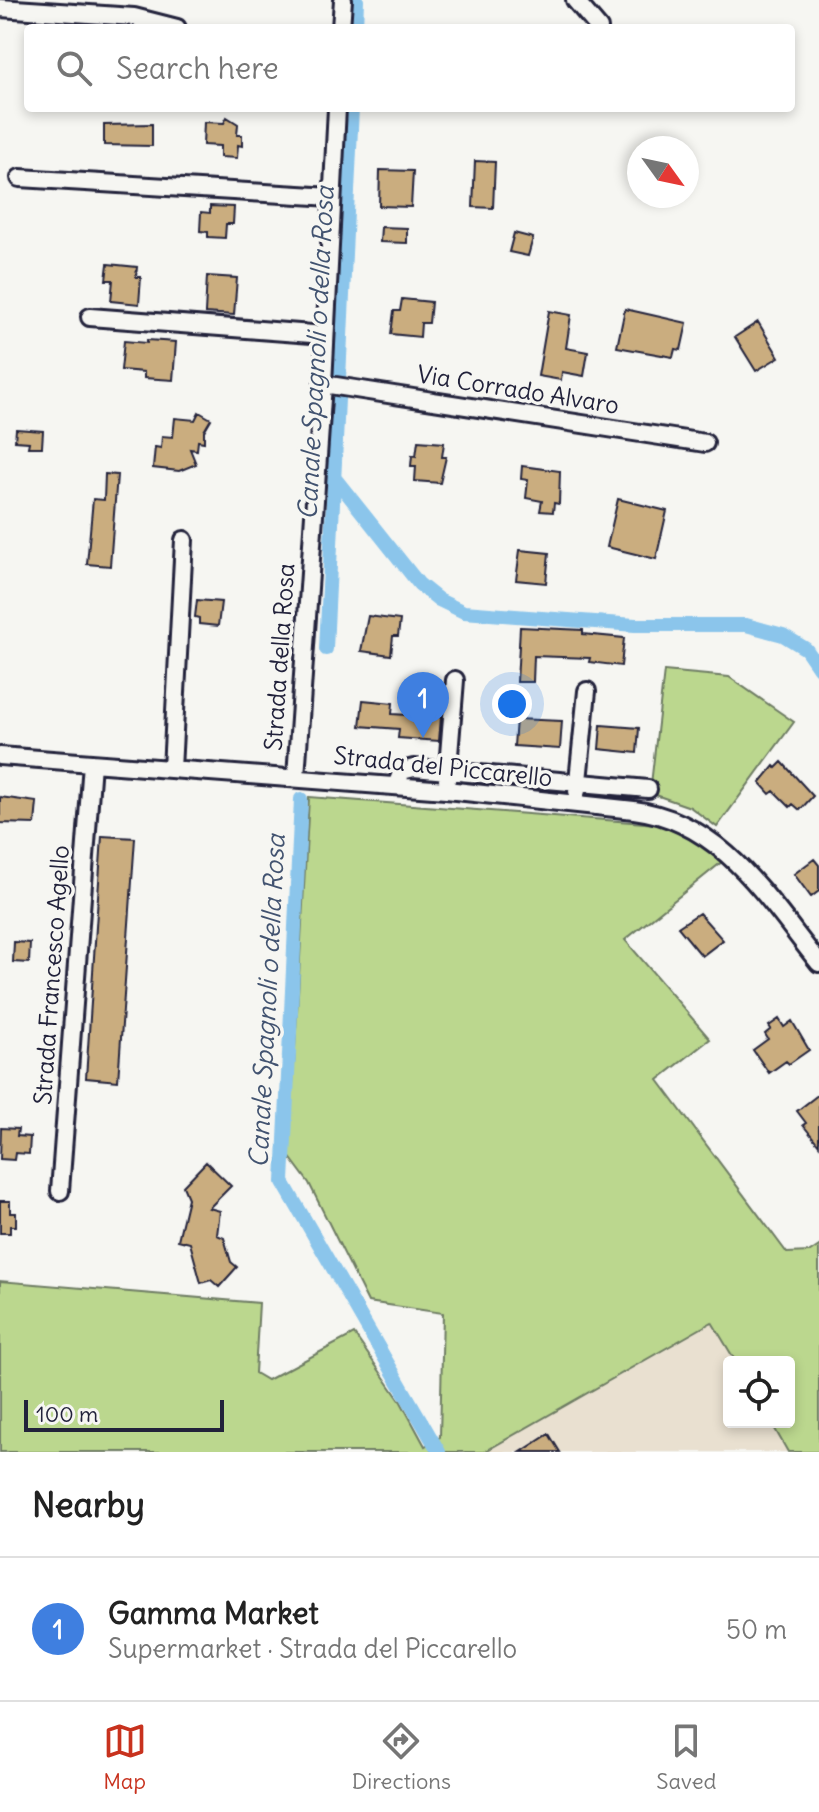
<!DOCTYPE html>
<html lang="en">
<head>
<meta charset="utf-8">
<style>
	:root { --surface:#fff; --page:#f6f6f6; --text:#222; --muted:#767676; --line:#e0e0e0; --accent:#c8321e }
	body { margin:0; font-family:Delius,sans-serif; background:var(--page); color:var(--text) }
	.controls { position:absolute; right:24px; bottom:24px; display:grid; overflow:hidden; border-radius:8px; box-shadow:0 4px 12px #0003 }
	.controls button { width:72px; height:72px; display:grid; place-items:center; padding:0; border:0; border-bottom:2px solid var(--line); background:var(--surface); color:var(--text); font:40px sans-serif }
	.compass { position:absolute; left:627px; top:136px; width:72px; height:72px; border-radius:50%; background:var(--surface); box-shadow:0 4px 12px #0003; rotate:123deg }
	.scale { position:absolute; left:24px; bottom:20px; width:200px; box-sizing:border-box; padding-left:8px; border:4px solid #22223b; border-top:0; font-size:22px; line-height:28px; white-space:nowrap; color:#22223b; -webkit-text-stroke:6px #f6f6f2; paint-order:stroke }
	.you { position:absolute; left:512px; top:704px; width:28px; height:28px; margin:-20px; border:6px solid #fff; border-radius:50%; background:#1a73e8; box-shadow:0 0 0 12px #1a73e833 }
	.badge { display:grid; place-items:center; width:52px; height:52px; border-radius:50%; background:var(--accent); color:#fff; font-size:26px; font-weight:700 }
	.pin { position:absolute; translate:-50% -66px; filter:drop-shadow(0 2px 4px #0008) }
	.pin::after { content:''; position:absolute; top:42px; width:28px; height:24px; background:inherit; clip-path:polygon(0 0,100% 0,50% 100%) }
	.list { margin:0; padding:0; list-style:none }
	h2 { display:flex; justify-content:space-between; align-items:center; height:104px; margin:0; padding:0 32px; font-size:34px }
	h2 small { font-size:26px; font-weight:400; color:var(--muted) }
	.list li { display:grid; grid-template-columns:52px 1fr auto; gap:24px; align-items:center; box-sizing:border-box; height:144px; padding:0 32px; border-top:2px solid var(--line) }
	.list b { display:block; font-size:30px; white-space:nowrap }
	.list p { margin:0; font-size:26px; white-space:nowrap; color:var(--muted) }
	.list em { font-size:26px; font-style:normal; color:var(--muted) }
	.icon { flex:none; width:44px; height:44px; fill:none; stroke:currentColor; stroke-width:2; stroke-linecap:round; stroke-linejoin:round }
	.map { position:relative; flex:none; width:819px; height:1452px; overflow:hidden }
	.search { position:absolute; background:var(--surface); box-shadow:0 4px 12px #0003; left:24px; right:24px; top:24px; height:88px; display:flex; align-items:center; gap:20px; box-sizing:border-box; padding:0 28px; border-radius:8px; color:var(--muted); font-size:30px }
	.sheet { height:248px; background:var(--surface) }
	nav { display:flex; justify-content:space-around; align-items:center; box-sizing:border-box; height:112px; border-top:2px solid var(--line); background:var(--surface); font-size:22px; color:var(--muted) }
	nav a { display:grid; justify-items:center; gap:4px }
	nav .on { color:var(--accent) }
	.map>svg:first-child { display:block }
	.built { fill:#e9e0d0 }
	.green { fill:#bbd78e; stroke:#6e7c64; stroke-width:2 }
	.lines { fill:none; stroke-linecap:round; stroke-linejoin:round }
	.canal { stroke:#8bc5eb; stroke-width:14 }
	.building { fill:#caad7f; stroke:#22223b; stroke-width:2 }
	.minor-casing { stroke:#22223b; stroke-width:22 }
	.minor { stroke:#f6f6f2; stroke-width:16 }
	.labels { text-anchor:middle; stroke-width:7; stroke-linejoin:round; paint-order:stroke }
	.street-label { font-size:24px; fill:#22223b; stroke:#f6f6f2 }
	.water-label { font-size:26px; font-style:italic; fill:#425370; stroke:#f6f6f2 }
</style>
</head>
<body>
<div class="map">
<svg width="819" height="1452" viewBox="0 0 819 1452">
	<rect width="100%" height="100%" fill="#f6f6f2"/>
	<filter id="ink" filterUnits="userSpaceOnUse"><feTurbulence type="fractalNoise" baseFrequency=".0125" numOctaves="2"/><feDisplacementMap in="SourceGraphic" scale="16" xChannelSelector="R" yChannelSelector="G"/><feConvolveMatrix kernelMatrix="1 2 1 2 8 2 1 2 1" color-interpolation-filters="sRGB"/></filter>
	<g filter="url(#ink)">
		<!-- built -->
		<path class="built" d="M 712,1322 L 736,1362 L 729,1362 L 729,1422 L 771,1422 L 788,1452 L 484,1452 Z"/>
		<!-- green -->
		<path class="green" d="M 664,671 L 729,677 L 794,722 L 717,827 L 690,807 L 650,793 Z
			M 309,797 L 657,824 L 691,838 L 723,861 L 625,940 L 710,1039 L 658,1080 L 787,1253 L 810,1252 L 819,1246 L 819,1452 L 788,1452 L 771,1422 L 789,1422 L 789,1362 L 736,1362 L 712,1322 L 484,1452 L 0,1452 L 0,1281 L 259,1303 L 255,1373 L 267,1380 L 354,1334 L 401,1402 L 425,1446 L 440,1437 L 443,1313 L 368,1302 L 309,1183 L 289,1156 Z"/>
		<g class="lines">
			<!-- canal -->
			<path class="canal" d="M 356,28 L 357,0
				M 334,477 L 419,584 L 439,600 L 464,612 L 635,625 L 746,625 L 783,635 L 806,649 L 819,668
				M 326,649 L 352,108
				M 301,799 L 283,1182 L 439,1452"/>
		</g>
		<!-- building -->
		<path class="building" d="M 227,117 L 238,124 L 237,135 L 242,135 L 242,146 L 238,145 L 237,158 L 220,157 L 220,146 L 203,145 L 204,122 L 224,123 Z
			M 152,124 L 152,146 L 104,145 L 104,125 Z
			M 475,161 L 495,162 L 493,208 L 473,207 Z
			M 380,170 L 413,171 L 411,207 L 379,206 Z
			M 210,206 L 234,207 L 233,224 L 226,224 L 225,238 L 208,237 L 208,232 L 200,231 L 201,212 L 210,213 Z
			M 381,227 L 407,228 L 407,243 L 380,242 Z
			M 514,233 L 533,238 L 528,256 L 509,252 Z
			M 108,264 L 137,267 L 136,277 L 141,277 L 139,304 L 111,301 L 113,280 L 106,280 Z
			M 207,276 L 237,278 L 234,315 L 205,313 Z
			M 402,299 L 431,302 L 429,323 L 421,323 L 420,337 L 391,334 L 394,311 L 400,311 Z
			M 625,309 L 687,323 L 681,350 L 675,349 L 673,357 L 617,347 Z
			M 549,311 L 571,315 L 566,348 L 588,352 L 584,376 L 562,372 L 561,380 L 538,376 Z
			M 758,322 L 779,357 L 756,371 L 735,337 Z
			M 147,340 L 176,342 L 173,380 L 144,378 L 144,372 L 121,370 L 124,341 L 147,343 Z
			M 199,412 L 211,419 L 204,431 L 204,442 L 198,441 L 197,450 L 190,449 L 196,464 L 179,471 L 153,468 L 155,447 L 161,448 L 162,436 L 173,437 L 175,418 L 195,420 Z
			M 16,429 L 43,431 L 42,447 L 28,447 L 29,442 L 15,441 Z
			M 418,441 L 444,443 L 442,457 L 446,457 L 440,483 L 415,481 L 416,466 L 411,466 L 412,455 L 416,456 Z
			M 522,466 L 560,471 L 559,504 L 554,503 L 553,512 L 540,511 L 542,501 L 526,498 L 528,480 L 521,479 Z
			M 105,474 L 117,475 L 110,566 L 87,564 L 93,499 L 104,500 Z
			M 618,499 L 667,511 L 656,559 L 607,547 Z
			M 520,550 L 549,553 L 546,583 L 516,580 Z
			M 197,600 L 221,602 L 218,626 L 199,624 L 199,618 L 195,617 Z
			M 368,616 L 400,620 L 398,636 L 393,636 L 391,655 L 361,651 Z
			M 520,627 L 583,630 L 583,634 L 624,638 L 621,666 L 589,662 L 590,658 L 534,656 L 533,682 L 517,682 Z
			M 363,700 L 393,703 L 392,714 L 441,717 L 439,741 L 398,738 L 399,729 L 360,726 Z
			M 516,719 L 562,721 L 560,749 L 514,746 Z
			M 601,725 L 639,728 L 637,753 L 599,749 Z
			M 782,762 L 813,796 L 800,810 L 793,804 L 790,807 L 774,791 L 770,794 L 760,783 L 774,766 L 776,768 Z
			M 0,797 L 37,802 L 35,824 L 0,823 Z
			M 102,836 L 135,838 L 118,1081 L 86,1078 Z
			M 814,859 L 819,865 L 819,891 L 811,897 L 794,874 Z
			M 699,913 L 723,940 L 702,956 L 678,927 Z
			M 14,942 L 30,943 L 29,963 L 13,962 Z
			M 779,1019 L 784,1027 L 792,1021 L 809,1050 L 789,1064 L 786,1061 L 769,1073 L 753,1050 L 768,1039 L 765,1034 L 771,1029 L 769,1026 Z
			M 819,1094 L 819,1145 L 803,1125 L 806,1123 L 797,1111 Z
			M 1,1128 L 18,1129 L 17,1136 L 30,1137 L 29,1154 L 15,1153 L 14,1160 L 0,1159 Z
			M 206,1162 L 231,1186 L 209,1208 L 220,1211 L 217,1235 L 224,1238 L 231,1262 L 237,1267 L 219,1287 L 211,1280 L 201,1283 L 190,1243 L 178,1240 L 188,1198 L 183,1186 Z
			M 0,1201 L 10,1201 L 10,1213 L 16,1213 L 16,1226 L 10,1226 L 10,1233 L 0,1233 Z
			M 549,1434 L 560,1452 L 521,1452 Z"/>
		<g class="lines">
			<!-- minor casing -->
			<g class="minor-casing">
				<path id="minor" d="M 575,0 L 599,28
					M 0,8 L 134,17 L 177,28
					M 341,28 L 343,0
					M 20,178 L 332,197
					M 90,317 L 325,335
					M 323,384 L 705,443
					M 0,756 L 446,790 L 634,810 C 722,821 768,900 819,963
					M 172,769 L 184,540
					M 296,777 L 323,384 L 337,108
					M 447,780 L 455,680
					M 396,786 L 402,771 L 414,768 L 648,789
					M 577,791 L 587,691
					M 60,1191 L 92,763"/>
			</g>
			<!-- minor -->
			<use href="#minor" class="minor"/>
		</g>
	</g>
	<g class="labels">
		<!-- street labels -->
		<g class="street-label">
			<text transform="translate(518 390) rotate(9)" y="8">Via Corrado Alvaro</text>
			<text transform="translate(280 657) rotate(-86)" y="8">Strada della Rosa</text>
			<text transform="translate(443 767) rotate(6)" y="8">Strada del Piccarello</text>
			<text transform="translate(52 975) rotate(-86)" y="8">Strada Francesco Agello</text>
		</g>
		<!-- water labels -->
		<g class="water-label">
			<text transform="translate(316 353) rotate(-87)" y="9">Canale Spagnoli o della Rosa</text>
			<text transform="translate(267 1001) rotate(-87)" y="9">Canale Spagnoli o della Rosa</text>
		</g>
	</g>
</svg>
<div class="controls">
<button><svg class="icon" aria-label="locate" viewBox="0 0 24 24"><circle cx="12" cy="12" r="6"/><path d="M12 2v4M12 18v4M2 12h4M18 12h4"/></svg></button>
</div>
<svg class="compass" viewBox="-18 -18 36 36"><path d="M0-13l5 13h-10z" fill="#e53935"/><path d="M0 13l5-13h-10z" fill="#767676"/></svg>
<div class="scale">100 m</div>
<div class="you"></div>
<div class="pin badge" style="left:423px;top:738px;background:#3f7fe0">1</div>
<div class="search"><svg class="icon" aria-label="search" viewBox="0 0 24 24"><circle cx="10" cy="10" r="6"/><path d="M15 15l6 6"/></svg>Search here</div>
</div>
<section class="sheet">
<h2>Nearby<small></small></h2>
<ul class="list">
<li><span class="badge" style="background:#3f7fe0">1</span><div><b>Gamma Market</b><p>Supermarket · Strada del Piccarello</p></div><em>50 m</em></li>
</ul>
</section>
<nav>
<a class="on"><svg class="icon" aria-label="map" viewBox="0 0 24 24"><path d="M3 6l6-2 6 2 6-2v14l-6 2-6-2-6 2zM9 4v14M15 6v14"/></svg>Map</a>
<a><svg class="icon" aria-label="directions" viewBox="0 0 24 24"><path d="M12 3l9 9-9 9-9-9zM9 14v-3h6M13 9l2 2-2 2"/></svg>Directions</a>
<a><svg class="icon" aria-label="saved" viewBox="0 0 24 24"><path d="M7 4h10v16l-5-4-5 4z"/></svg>Saved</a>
</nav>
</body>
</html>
